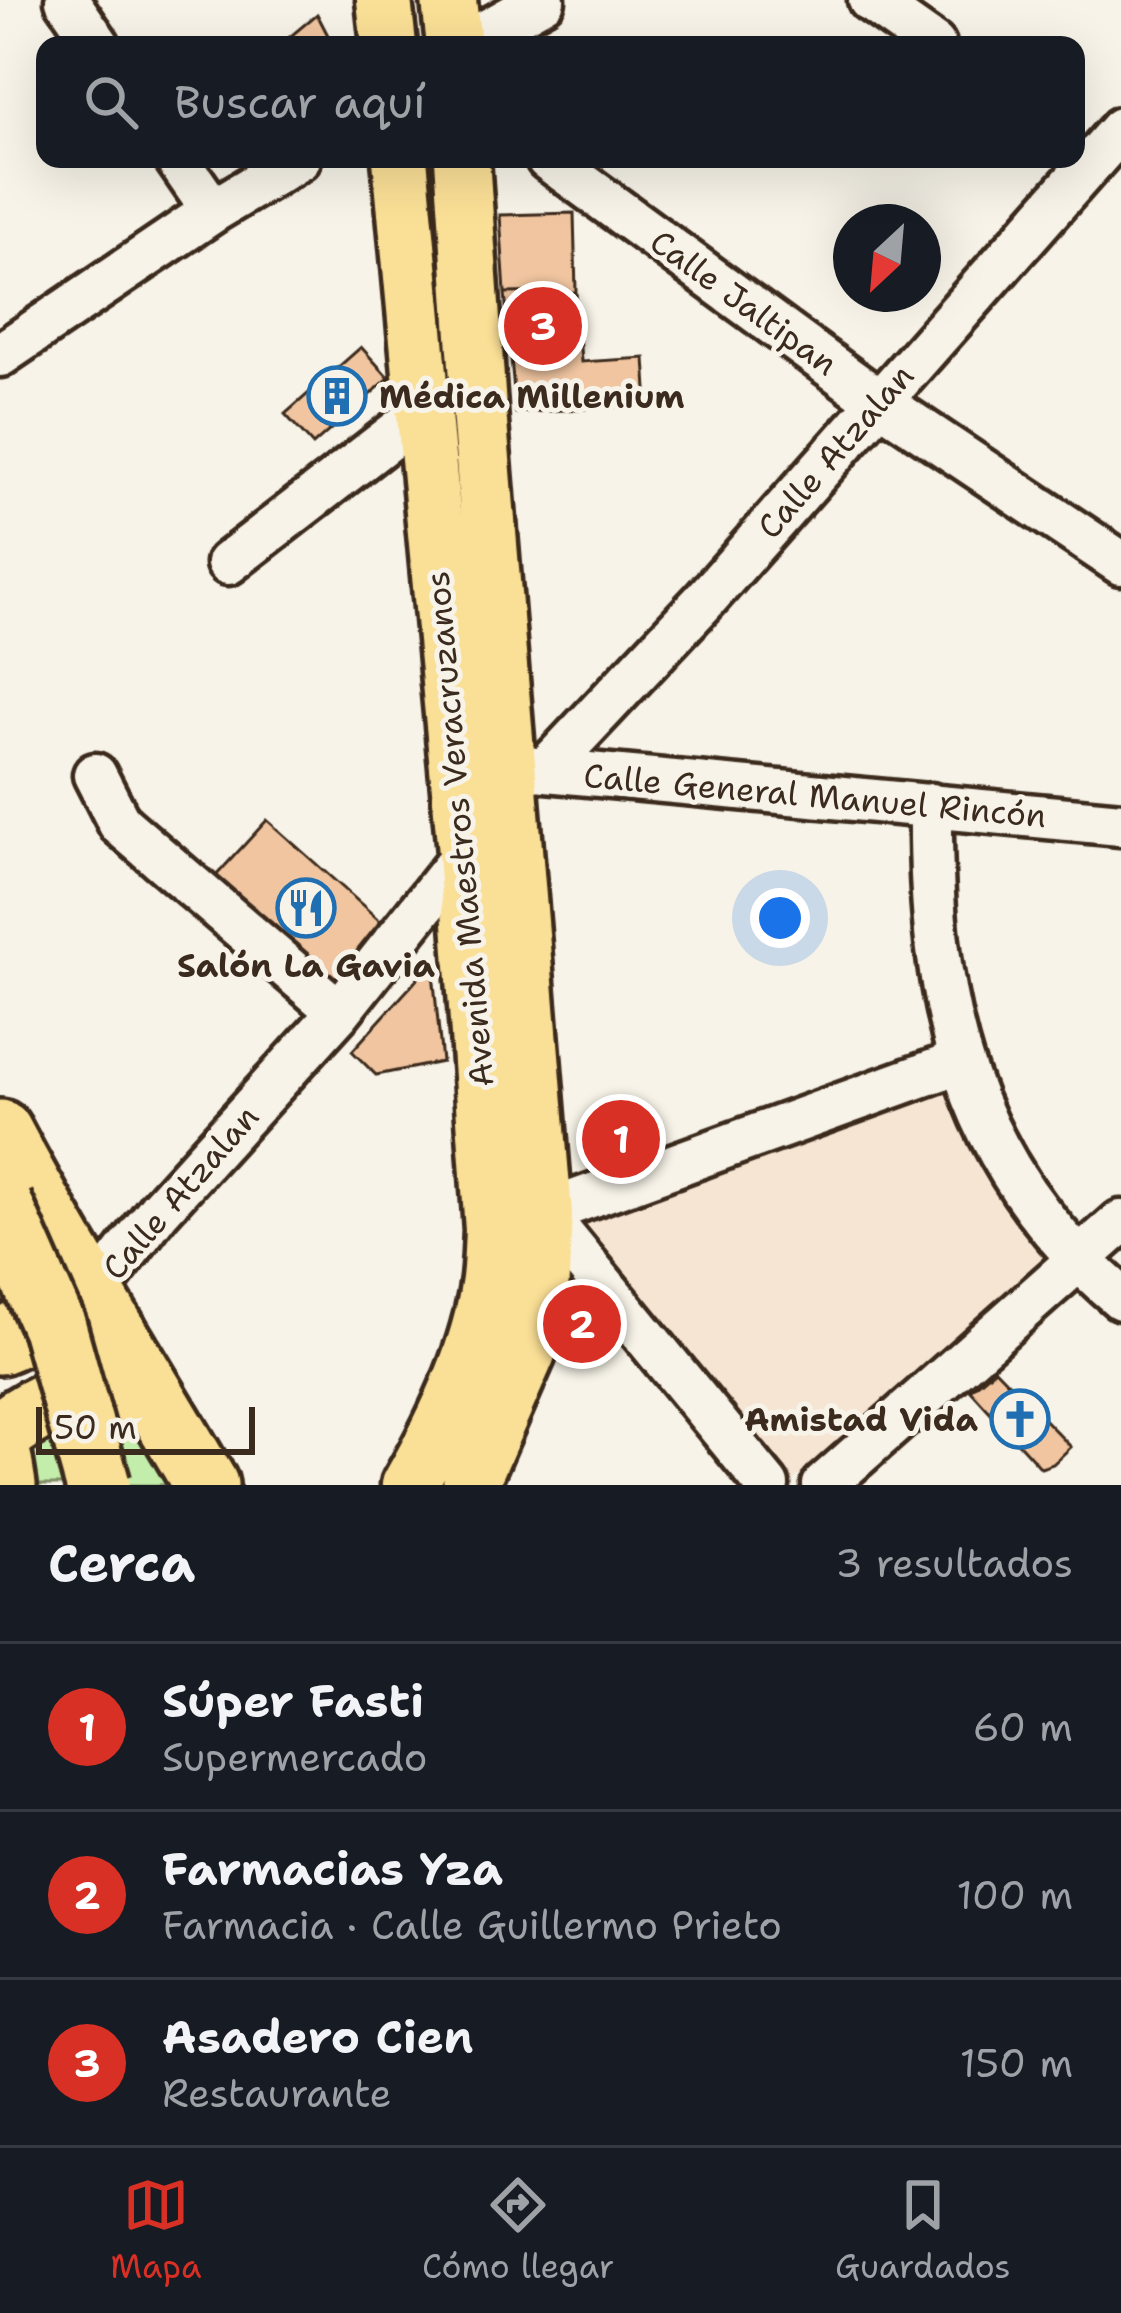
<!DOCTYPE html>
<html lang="es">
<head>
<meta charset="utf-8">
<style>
	:root { --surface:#171b24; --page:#20242c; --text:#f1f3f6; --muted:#9ea1a6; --line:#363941; --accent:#d93025 }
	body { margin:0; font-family:"Shantell Sans",sans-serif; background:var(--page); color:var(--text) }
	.compass { position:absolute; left:833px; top:204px; width:108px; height:108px; border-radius:50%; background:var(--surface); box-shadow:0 12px 48px #0002; rotate:206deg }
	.scale { position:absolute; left:36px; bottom:30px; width:219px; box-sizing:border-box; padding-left:12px; border:6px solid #3b2a1e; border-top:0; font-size:33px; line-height:42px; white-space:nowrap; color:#3b2a1e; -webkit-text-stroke:9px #f7f3e8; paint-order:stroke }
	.you { position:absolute; left:780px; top:918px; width:42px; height:42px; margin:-30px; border:9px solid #fff; border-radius:50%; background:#1a73e8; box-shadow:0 0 0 18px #1a73e833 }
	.badge { display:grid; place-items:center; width:78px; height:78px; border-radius:50%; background:var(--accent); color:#fff; font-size:39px; font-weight:700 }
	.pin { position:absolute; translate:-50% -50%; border:6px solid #fff; box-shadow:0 3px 12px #0006 }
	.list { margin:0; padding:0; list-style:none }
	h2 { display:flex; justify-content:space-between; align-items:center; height:156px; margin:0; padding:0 48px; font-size:51px }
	h2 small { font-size:39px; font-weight:400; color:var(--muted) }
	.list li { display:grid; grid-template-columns:78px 1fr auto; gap:36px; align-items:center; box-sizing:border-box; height:168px; padding:0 48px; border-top:3px solid var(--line) }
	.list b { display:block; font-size:45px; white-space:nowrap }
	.list p { margin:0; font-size:39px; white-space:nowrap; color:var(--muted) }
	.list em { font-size:39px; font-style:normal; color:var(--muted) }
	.icon { flex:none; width:66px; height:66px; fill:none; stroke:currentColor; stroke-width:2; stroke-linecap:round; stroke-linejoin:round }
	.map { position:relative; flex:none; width:1121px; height:1485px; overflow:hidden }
	.search { position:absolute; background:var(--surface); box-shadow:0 12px 48px #0002; left:36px; right:36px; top:36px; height:132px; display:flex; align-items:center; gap:30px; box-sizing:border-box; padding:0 42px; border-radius:24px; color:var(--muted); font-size:45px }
	.sheet { height:660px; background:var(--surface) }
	nav { display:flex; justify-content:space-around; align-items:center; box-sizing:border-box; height:168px; border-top:3px solid var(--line); background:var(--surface); font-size:33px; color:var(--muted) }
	nav a { display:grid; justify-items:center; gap:6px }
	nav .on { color:var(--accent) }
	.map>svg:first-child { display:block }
	.built { fill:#f5e5d2 }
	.green { fill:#c2edaa; stroke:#7e8c64; stroke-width:3 }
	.building { fill:#f0c5a0; stroke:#3b2a1e; stroke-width:3 }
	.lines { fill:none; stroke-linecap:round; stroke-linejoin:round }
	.minor-casing { stroke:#3b2a1e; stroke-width:51 }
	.major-casing { stroke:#3b2a1e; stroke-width:63 }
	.highway-casing { stroke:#3b2a1e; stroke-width:72 }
	.minor { stroke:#f7f3e8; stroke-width:42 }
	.major { stroke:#fadf96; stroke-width:54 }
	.highway { stroke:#fadf96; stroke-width:63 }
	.highway-bridge-casing { stroke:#3b2a1e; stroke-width:72; stroke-linecap:butt }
	.highway-bridge { stroke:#fadf96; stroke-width:63 }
	.labels { text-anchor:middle; stroke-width:10; stroke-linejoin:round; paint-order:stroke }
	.street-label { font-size:33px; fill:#3b2a1e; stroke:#f7f3e8 }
	.poi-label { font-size:33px; font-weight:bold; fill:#3b2a1e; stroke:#f7f3e8; text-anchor:start }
</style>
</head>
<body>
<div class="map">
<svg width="1121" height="1485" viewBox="0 0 1121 1485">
	<rect width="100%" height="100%" fill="#f7f3e8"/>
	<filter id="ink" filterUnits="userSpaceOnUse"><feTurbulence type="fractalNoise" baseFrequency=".00833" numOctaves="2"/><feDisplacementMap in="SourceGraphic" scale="24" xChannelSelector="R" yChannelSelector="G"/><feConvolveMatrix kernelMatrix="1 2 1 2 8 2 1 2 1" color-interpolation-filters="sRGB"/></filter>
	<g filter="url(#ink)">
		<!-- built -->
		<path class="built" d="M 949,1087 L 1057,1251 L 792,1482 L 581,1219 Z"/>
		<!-- green -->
		<path class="green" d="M 115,1402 L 198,1485 L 19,1485 L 12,1445 Z"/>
		<!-- building -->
		<path class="building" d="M 317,14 L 333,45 L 280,45 Z
			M 574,213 L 576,292 L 505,293 L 500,215 Z
			M 576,292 L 581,362 L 645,358 L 648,405 L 516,413 L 505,293 Z
			M 361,347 L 389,378 L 313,445 L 285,414 Z
			M 267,820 L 398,937 L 346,995 L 214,878 Z
			M 432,963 L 442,1062 L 376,1075 L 352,1051 Z
			M 995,1369 L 1071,1447 L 1053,1464 L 1041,1468 L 970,1390 Z"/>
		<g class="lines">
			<!-- minor casing -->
			<g class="minor-casing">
				<path id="minor" d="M 67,0 L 98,45
					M 870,0 L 934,45
					M 462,45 L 543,0
					M 177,159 L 213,211
					M 548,159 L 877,400 L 1121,563
					M 0,355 L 213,211 L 299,159
					M 228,563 L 423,412
					M 525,768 L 1121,824
					M 545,770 L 704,601 L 1121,129
					M 95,775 L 120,824 L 339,1012
					M 931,805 C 929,1002 963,1165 1121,1298
					M 545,1214 L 767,1485
					M 516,1223 L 959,1062
					M 81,1312 L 159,1210 L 339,1012 L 465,853
					M 824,1485 L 1121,1222"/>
			</g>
			<!-- major casing -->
			<g class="major-casing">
				<path id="major" d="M 384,0 L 389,45
					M 449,0 L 454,45
					M 400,159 L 465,853 L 492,1230 C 491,1248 491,1268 488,1286 C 478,1354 443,1426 409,1485
					M 462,159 L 480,423 L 545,1214 L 541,1294 L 528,1353 L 470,1485"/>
			</g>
			<!-- highway casing -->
			<g class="highway-casing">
				<path id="highway" d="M 0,1132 C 64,1253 137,1367 206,1485
					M 0,1342 C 40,1328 57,1300 65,1260
					M 0,1434 C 37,1405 79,1384 127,1395
					M 0,1460 L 4,1485"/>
			</g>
			<!-- minor -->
			<use href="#minor" class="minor"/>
			<!-- major -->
			<use href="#major" class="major"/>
			<!-- highway -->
			<use href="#highway" class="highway"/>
			<!-- highway-bridge casing -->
			<g class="highway-bridge-casing">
				<path id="highway-bridge" d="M 0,1204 L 54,1327 L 98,1485"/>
			</g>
			<!-- highway-bridge -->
			<use href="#highway-bridge" class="highway-bridge"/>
		</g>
	</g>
	<!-- icons -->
	<defs>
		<g id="building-ring" transform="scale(3)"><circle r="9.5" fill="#f7f3e8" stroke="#1f6fb2" stroke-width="1.5"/><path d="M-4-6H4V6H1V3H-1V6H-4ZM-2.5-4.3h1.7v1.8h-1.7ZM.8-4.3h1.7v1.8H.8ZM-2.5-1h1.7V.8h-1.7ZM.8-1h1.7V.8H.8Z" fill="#1f6fb2"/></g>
		<g id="restaurant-ring" transform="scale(3)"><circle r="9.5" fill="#f7f3e8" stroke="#1f6fb2" stroke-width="1.5"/><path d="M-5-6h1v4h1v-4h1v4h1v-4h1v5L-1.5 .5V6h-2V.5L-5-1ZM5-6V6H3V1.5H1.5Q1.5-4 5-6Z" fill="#1f6fb2"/></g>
		<g id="church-ring" transform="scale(3)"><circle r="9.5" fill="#f7f3e8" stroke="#1f6fb2" stroke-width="1.5"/><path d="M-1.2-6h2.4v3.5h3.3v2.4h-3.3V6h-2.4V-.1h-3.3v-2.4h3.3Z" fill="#1f6fb2"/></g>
	</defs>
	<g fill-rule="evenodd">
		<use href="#building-ring" x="337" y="396"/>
		<use href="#restaurant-ring" x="306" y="908"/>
		<use href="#church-ring" x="1020" y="1419"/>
	</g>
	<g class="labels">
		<!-- street labels -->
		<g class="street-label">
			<text transform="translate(744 302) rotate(36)" y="12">Calle Jaltipan</text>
			<text transform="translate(835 451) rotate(-49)" y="12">Calle Atzalan</text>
			<text transform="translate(815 795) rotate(5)" y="12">Calle General Manuel Rincón</text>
			<text transform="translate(459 829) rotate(-95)" y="12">Avenida Maestros Veracruzanos</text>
			<text transform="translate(180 1192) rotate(-49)" y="12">Calle Atzalan</text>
		</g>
		<!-- poi labels -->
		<g class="poi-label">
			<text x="379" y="408">Médica Millenium</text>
			<text x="306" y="977" text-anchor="middle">Salón La Gavia</text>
			<text x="978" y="1431" text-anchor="end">Amistad Vida</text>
		</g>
	</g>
</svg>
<svg class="compass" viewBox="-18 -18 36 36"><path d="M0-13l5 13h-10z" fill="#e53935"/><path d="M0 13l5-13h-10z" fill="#9ea1a6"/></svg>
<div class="scale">50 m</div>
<div class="you"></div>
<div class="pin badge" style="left:621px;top:1139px">1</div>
<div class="pin badge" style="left:582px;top:1324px">2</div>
<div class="pin badge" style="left:543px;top:326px">3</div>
<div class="search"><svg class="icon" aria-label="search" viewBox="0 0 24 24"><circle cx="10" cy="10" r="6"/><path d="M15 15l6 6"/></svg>Buscar aquí</div>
</div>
<section class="sheet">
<h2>Cerca<small>3 resultados</small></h2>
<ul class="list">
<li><span class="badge">1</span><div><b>Súper Fasti</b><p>Supermercado</p></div><em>60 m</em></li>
<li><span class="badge">2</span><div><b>Farmacias Yza</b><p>Farmacia · Calle Guillermo Prieto</p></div><em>100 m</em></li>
<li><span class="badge">3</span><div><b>Asadero Cien</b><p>Restaurante</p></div><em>150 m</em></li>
</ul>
</section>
<nav>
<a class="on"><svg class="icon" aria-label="map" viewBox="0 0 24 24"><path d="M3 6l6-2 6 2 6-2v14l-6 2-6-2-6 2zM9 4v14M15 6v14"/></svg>Mapa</a>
<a><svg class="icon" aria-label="directions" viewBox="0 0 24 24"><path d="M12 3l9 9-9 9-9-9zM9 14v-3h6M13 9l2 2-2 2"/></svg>Cómo llegar</a>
<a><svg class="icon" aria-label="saved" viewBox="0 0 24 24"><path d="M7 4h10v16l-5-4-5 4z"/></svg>Guardados</a>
</nav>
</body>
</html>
